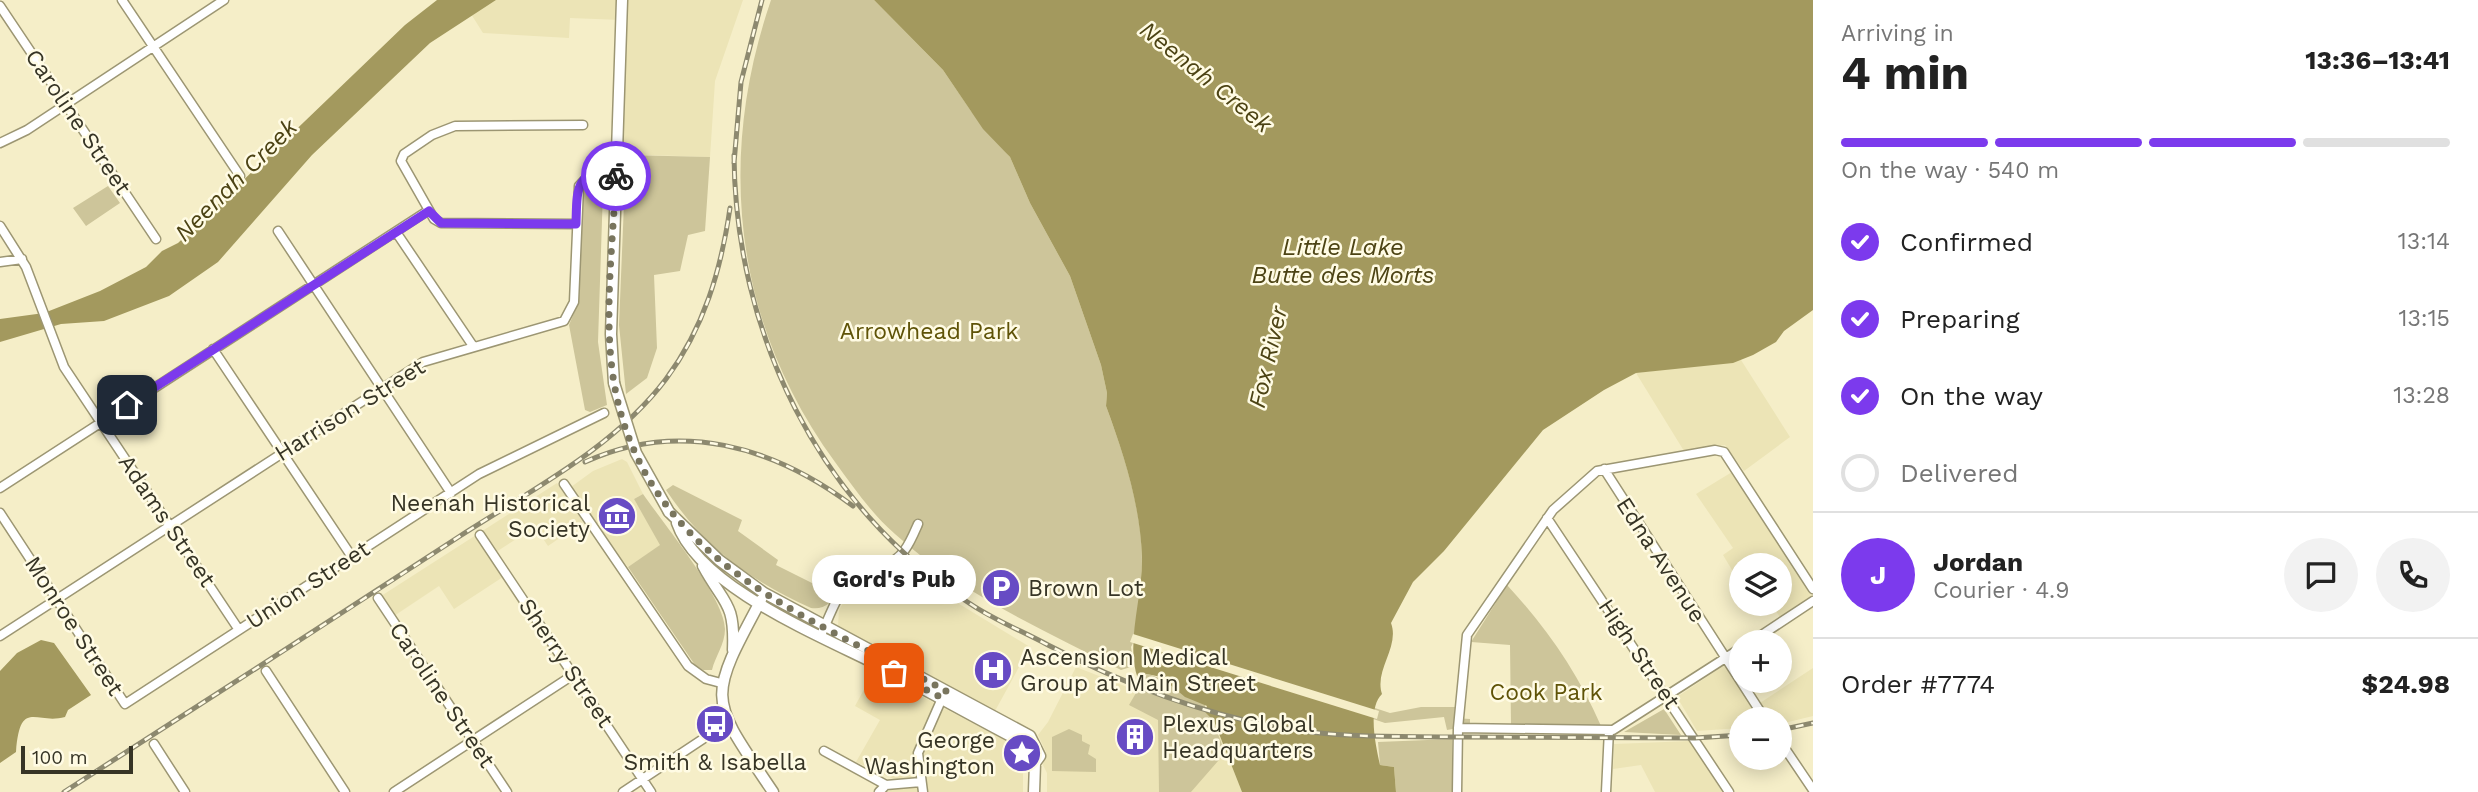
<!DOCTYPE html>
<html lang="en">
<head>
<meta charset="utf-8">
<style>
	body { margin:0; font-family:"Work Sans",sans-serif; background:#f2f2f2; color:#222; height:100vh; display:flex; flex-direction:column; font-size:26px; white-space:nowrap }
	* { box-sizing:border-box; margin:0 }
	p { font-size:23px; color:#767676 }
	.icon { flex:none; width:38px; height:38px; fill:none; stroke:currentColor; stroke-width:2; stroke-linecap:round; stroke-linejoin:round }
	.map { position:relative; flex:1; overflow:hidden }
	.side { display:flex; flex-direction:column; background:#fff; width:665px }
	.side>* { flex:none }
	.tools { position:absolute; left:1729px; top:553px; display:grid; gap:14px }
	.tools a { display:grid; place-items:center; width:63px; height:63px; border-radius:50%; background:#fff; box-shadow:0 4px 18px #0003; font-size:35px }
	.scale { position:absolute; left:21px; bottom:18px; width:112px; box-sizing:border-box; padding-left:7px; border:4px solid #363425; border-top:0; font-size:19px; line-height:24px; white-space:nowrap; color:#363425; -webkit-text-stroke:5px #fffbe4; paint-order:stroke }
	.pin { position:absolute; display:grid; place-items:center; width:60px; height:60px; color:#fff; margin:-30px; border-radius:14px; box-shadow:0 4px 10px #0006 }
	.courier { position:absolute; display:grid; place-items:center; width:70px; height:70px; margin:-35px; border:5px solid #7c3aed; border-radius:50%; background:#fff; color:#222; box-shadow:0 2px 9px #0007 }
	.bubble { position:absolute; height:49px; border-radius:24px; background:#fff; box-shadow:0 4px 18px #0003; font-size:23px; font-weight:700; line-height:49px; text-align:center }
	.overview em { font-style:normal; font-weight:700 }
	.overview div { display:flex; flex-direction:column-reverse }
	.overview { display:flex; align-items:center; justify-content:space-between; height:119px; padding:0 28px }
	h1 { font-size:46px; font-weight:700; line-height:52px }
	.bar { display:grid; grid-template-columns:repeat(4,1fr); gap:10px 7px; align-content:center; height:84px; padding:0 28px }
	.bar i { height:9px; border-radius:5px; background:#e0e0e0 }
	.bar .current { background:#7c3aed }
	.bar p { grid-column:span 4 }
	.line { display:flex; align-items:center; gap:18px; padding:0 28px; border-top:2px solid #e0e0e0 }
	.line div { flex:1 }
	.round { display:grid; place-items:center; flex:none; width:74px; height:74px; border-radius:37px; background:#f2f2f2 }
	ol { padding:0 28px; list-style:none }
	li { display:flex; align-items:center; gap:21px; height:77px }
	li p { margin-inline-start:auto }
	li .icon { padding:7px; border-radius:50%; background:#7c3aed; color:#fff; stroke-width:4 }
	li:last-child { color:#767676 }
	li i { width:38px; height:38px; border:4px solid #e0e0e0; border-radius:50% }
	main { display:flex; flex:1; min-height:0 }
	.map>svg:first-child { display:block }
	.built { fill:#ece4b6 }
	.green { fill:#cdc59a }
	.water { fill:#a3995e }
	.pier { fill:#f5eec8 }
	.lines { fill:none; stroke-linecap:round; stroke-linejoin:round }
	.minor-casing { stroke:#9c9673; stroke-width:11 }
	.major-casing { stroke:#9c9673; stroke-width:13 }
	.minor { stroke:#fff; stroke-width:8 }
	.major { stroke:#fff; stroke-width:10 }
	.rail-casing { stroke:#8d896f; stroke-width:5 }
	.rail { stroke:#fffbe4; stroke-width:2.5; stroke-dasharray:8; stroke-linecap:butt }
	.major-bridge-casing { stroke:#9c9673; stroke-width:13; stroke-linecap:butt }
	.major-bridge { stroke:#fff; stroke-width:10 }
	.done { stroke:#79755e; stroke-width:7; stroke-dasharray:0 12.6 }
	.route { stroke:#7c3aed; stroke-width:9 }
	.labels { text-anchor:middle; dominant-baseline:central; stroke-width:5; stroke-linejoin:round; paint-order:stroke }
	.street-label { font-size:23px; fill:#363425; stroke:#fffbe4 }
	.park-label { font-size:23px; fill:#5f5307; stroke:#fffbe4 }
	.poi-label { font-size:23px; fill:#363425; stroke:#fffbe4; text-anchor:start }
	.water-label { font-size:24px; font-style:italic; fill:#4c4314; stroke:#fffbe4 }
</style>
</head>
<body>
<main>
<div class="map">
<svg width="1813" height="792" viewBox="0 0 1813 792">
	<rect width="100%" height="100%" fill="#f5eec8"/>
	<path class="built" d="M496,0H743L715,81L710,157L617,154L621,20L570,18L569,38L483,33L471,14Z
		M1741,360L1790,437L1744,471L1725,445L1684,451L1636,373Z
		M622,459L627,462L643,494L634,499L661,545L628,567L601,534L571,487L593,471Z
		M1732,472L1812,596L1780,617L1771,604H1780V565H1741V585L1723,555L1733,548L1696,494Z
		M557,483L583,522L548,546L535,527L493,554L506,575L454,609L439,586L391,618L378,598Z
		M907,559L951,599L1030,647L995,711L838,626L839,610L857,579L875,569L900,568Z
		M1723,666L1728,668L1762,719H1741V728L1697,731L1677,697Z
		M1076,667L1214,721L1242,792H1047V773L1043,765L1046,752L1038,735L1048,722Z
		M1813,668V716L1780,724V719H1771L1760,703Z
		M874,671L1023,750L1028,757L1027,769L1023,773V792H886L896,788V780L856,762L880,720L855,706Z
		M1691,741L1722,792H1655L1641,765L1613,769L1614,744Z"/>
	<path class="green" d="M771,0H874L943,70L971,111L1010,157L1030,203L1070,276L1101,365L1107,393L1106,406C1124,455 1141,505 1142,559C1142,582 1139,606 1137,629L1390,713L1421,707H1455L1454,718L1470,719V726L1447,730L1444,717L1385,723L1135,639L1131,647L1134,666L1121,670C1044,630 961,594 895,534C871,513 854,488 835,462C734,324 716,160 771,0Z
		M626,155L710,157L705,231L688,235L680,271L654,275L657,348L647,378L626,394L619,325Z
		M599,179L603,190L598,342L607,405L590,412L585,410L569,325L579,301L583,192L591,182Z
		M108,186L120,203L86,226L73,208Z
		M673,485L742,520L738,531L778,560L776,565L824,589L827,585L837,590C834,602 824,610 811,608C749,580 704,547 666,490Z
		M643,494C663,523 725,598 725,629C725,644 715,657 712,670H703L695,665L628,567L660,545L634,499Z
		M1507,585C1546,627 1578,673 1601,726L1511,725L1510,645L1471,642Z
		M1147,674C1169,679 1183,696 1205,703V712L1211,715L1225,753L1191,792H1159L1158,720L1129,705Z
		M1664,709L1681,735L1624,732Z
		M1069,729L1082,735V741L1090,745L1088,754L1096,759V772L1052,771V737Z
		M1452,739V792H1396L1394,767L1380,765L1378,742Z"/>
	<path class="water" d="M437,0H496L430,43L312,155L218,262L169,296L104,321L61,324L0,342V319L44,313L100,291L146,267L162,251L178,243L405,25Z
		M874,0H1813V310L1784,331L1776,342L1753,355L1733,363L1636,373L1604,390L1543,430L1444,551L1413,582L1391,623C1400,647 1374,670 1382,694C1367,708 1376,747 1380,765L1394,767L1396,792H1242L1214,721L1205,712L1207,706L1185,697L1161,677L1147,674L1138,679C1125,644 1143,597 1142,557C1140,504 1124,455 1106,406L1107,393L1101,365L1070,276L1030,203L1010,157L983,129L943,70Z
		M41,640L54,643L91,695L68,710L65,717C36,725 20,698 16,752L0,763V671L17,653Z"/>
	<path class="pier" d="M1133,634L1379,711L1377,719L1130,642Z"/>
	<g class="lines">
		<g class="minor-casing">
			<path id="minor" d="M122,0L240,176
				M0,6L156,239
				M0,143L27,130L224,0
				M576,224L441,223L434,219L401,161L404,154L432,135L455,126L583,125
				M0,226L26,267L64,367L239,630
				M278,231L451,493
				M396,232L473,346
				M0,262L22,259
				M213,349L352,557
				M1604,469L1765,719
				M564,484L688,666L706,679L721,683
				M0,488L429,210
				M0,513L125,704L479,474L604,413
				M1547,518L1729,792
				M480,535L651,792
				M378,598L507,792
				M821,635C830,615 840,586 857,573C866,566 874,566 884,564C903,561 911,540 918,524
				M0,636L423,362L564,321L574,302L579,186L592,172L616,169
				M1751,642L1813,601
				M266,671L345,792
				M1458,728L1613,730L1741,648
				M1780,741L1813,790
				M154,744L185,792
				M824,751L886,785
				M394,792L573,675
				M623,792L727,723
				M879,792L886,785L921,782
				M923,792L918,753L943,696
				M1457,792L1458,728L1467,635L1553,510L1597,471L1715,450L1724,452L1813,589
				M1606,792L1609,730"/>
		</g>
		<g class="major-casing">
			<path id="major" d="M614,383L611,334L622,0
				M669,512L719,560L764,593L1030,736L1040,756L1035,763L1034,792
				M677,523C699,588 826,638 884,668C930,692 976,718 1022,742L1035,763
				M703,566C724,605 735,601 733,650
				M761,600C706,702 709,697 773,792"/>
		</g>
		<use href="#minor" class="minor"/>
		<use href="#major" class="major"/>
		<g class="rail-casing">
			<path id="rail" d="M734,155C735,331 818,506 969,603C994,620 1022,631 1048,645C1127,686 1208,717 1296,730C1349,738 1403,736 1457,737C1536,737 1615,738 1695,738L1741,735
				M734,163L741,82L762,0
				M585,462C679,419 773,446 853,506
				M1780,730L1813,723
				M64,792C196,707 329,622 460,536C531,490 614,448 666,379C704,328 721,270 730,208"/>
		</g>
		<use href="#rail" class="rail"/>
		<g class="major-bridge-casing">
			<path id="major-bridge" d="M614,383L636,453L669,512"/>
		</g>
		<use href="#major-bridge" class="major-bridge"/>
	</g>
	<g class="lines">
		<path class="done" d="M616,176C613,243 603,317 614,383C645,561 806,615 946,691L942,698L894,673"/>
		<path class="route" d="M127,405L429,211L441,223L576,224C577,187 575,172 616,169V176"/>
	</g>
	<defs>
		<g id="museum-disc" transform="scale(2.0125)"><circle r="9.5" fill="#674bc4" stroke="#fffbe4"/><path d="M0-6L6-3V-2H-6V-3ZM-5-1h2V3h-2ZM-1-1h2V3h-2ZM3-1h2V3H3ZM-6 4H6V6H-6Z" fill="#fff"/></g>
		<g id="parking-disc" transform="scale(2.0125)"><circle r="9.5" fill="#674bc4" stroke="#fffbe4"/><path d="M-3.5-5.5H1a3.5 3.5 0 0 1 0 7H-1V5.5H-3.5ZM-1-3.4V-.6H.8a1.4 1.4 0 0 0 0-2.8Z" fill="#fff"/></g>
		<g id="hospital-disc" transform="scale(2.0125)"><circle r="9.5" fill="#674bc4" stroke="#fffbe4"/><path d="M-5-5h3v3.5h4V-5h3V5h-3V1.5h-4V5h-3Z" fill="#fff"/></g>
		<g id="bus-disc" transform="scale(2.0125)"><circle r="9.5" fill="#674bc4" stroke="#fffbe4"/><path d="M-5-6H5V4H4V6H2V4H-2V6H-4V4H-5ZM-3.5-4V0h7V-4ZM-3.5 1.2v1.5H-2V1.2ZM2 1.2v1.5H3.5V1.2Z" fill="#fff"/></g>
		<g id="building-disc" transform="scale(2.0125)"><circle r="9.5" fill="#674bc4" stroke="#fffbe4"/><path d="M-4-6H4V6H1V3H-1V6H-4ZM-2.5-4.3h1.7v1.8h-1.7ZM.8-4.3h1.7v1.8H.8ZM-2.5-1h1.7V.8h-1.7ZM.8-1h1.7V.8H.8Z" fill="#fff"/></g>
		<g id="sight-disc" transform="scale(2.0125)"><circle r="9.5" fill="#674bc4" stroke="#fffbe4"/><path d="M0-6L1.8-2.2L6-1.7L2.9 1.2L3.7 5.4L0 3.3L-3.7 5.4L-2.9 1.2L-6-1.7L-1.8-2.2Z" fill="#fff"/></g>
	</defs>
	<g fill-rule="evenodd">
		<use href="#museum-disc" x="617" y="516"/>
		<use href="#parking-disc" x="1001" y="588"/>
		<use href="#hospital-disc" x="993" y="670"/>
		<use href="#bus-disc" x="715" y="724"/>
		<use href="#building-disc" x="1135" y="737"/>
		<use href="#sight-disc" x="1022" y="753"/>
	</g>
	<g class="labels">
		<g class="street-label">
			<text transform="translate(78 122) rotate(56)">Caroline Street</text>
			<text transform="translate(350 410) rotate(-32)">Harrison Street</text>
			<text transform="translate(167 521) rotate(56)">Adams Street</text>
			<text transform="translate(1661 560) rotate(57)">Edna Avenue</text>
			<text transform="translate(308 585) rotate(-33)">Union Street</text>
			<text transform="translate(74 626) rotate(57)">Monroe Street</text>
			<text transform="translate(1639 654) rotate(56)">High Street</text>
			<text transform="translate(566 663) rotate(56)">Sherry Street</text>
			<text transform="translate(442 695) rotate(56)">Caroline Street</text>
		</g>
		<g class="park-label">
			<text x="929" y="331">Arrowhead Park</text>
			<text x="1546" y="692">Cook Park</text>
		</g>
		<g class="poi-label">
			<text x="590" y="503" text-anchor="end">Neenah Historical<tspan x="590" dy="26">Society</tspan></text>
			<text x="1028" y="588">Brown Lot</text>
			<text x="1020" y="657">Ascension Medical<tspan x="1020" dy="26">Group at Main Street</tspan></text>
			<text x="1162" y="724">Plexus Global<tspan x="1162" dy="26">Headquarters</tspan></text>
			<text x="995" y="740" text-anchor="end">George<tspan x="995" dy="26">Washington</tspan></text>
			<text x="715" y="762" text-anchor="middle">Smith &amp; Isabella</text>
		</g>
		<g class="water-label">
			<text transform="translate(1206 77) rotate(39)">Neenah Creek</text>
			<text transform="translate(236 180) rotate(-45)">Neenah Creek</text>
			<text x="1343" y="247">Little Lake<tspan x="1343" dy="28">Butte des Morts</tspan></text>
			<text transform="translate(1268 357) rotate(-77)">Fox River</text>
		</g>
	</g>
</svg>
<div class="tools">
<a><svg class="icon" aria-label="layers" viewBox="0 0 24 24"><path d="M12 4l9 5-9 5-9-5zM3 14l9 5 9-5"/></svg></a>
<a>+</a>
<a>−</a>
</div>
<div class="scale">100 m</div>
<div class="pin" style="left:894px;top:673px;background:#ea580c"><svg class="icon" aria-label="bag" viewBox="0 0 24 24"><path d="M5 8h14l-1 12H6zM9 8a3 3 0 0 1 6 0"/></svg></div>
<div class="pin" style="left:127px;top:405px;background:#1f2937"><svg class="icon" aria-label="home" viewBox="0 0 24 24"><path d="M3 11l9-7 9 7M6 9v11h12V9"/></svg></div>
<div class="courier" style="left:616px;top:176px"><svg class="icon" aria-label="bike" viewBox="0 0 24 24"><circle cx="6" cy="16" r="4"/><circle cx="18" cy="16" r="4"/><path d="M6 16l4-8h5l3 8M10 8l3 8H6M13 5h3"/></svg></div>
<div class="bubble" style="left:812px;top:555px;width:164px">Gord's Pub</div>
</div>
<section class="side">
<div class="overview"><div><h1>4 min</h1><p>Arriving in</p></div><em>13:36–13:41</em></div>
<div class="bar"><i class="current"></i><i class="current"></i><i class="current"></i><i></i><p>On the way · 540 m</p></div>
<ol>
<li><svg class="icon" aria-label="check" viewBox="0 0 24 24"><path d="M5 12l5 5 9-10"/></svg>Confirmed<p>13:14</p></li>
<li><svg class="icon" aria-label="check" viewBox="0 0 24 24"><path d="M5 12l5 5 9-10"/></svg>Preparing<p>13:15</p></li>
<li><svg class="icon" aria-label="check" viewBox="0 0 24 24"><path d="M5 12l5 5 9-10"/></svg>On the way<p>13:28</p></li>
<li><i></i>Delivered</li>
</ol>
<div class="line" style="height:126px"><b class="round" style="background:#7c3aed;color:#fff">J</b><div><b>Jordan</b><p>Courier · 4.9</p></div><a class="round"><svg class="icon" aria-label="chat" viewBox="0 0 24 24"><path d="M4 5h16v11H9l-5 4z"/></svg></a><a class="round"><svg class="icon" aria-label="phone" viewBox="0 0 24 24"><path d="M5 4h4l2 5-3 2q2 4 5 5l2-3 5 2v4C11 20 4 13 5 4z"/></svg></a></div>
<div class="line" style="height:91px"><div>Order #7774</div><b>$24.98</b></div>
</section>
</main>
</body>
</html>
